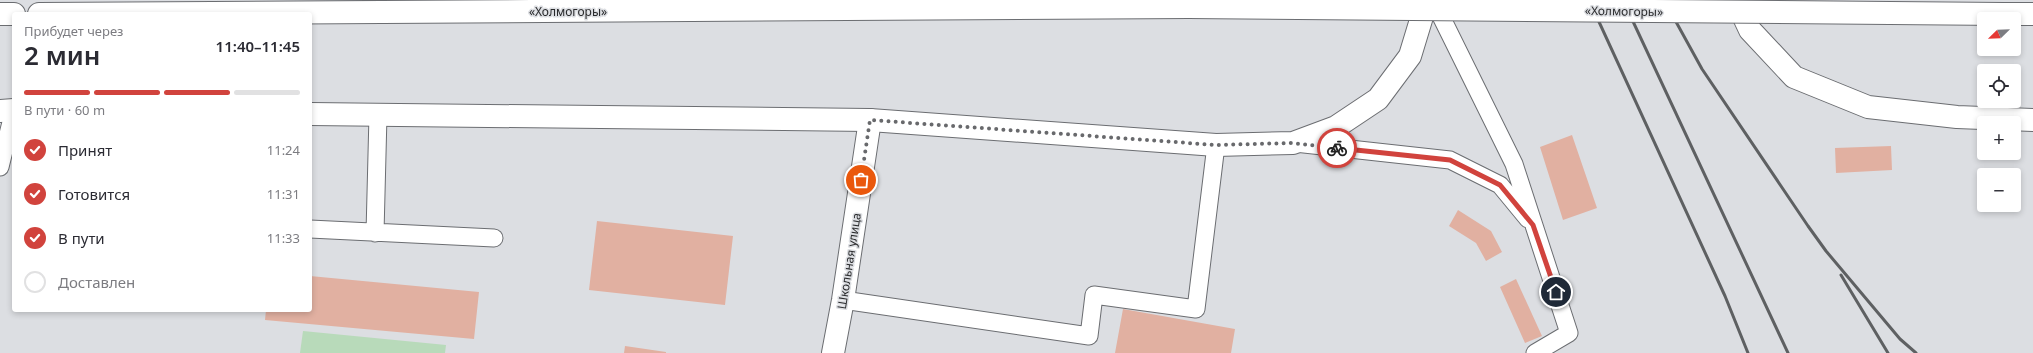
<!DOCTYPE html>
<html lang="ru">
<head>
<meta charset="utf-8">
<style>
	body { margin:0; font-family:"Noto Sans",sans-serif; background:#f7f7f7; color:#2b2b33; height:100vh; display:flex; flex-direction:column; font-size:15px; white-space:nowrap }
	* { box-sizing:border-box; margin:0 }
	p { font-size:13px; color:#7c7c81 }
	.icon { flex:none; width:22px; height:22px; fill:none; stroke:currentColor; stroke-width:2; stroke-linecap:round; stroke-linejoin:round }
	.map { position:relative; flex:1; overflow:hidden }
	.drawer { position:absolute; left:12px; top:12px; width:300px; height:300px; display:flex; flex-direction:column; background:#fff; border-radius:4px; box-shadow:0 2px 6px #0003 }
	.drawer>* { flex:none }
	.needle { width:26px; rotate:247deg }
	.controls { position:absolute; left:1977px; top:12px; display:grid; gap:8px }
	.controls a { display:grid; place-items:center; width:44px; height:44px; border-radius:4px; background:#fff; box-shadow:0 2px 6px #0003; font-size:20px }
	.pin { position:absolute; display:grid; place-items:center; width:34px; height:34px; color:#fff; margin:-17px; border:2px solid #fff; border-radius:50%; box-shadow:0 1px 4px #0007 }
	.courier { position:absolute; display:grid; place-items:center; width:40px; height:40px; margin:-20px; border:3px solid #d1433d; border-radius:50%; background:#fff; color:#222; box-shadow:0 1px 5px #0007 }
	.head em { font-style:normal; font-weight:600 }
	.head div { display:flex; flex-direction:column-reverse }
	.head { display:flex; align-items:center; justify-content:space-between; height:68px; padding:0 12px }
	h1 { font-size:26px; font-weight:600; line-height:30px }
	.bar { display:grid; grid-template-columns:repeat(4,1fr); gap:6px 4px; align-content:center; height:48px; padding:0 12px }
	.bar i { height:5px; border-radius:3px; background:#e1e1e2 }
	.bar .selected { background:#d1433d }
	.bar p { grid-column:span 4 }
	ol { padding:0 12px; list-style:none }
	li { display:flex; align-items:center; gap:12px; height:44px }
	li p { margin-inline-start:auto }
	li .icon { padding:4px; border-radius:50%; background:#d1433d; color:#fff; stroke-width:4 }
	li:last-child { color:#7c7c81 }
	li i { width:22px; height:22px; border:2px solid #e1e1e2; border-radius:50% }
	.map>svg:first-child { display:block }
	.green { fill:#b8daba }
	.building { fill:#e1b0a1 }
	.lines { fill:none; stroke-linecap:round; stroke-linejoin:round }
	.service-casing { stroke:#6b6d71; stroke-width:19 }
	.minor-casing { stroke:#6b6d71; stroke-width:24 }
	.tertiary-casing { stroke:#6b6d71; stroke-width:24 }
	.trunk-casing { stroke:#6b6d71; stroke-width:24 }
	.service { stroke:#fff; stroke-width:17 }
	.minor { stroke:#fff; stroke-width:22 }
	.tertiary { stroke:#fff; stroke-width:22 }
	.trunk { stroke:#fff; stroke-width:22 }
	.rail { stroke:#5e6062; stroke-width:3 }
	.trunk-bridge-casing { stroke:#6b6d71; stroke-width:24; stroke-linecap:butt }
	.trunk-bridge { stroke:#fff; stroke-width:22 }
	.done { stroke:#68696c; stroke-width:4; stroke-dasharray:0 7.2 }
	.route { stroke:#d1433d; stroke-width:5 }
	.labels { text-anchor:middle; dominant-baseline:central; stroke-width:3; stroke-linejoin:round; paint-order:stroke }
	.street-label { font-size:12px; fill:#292a2c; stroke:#dcdee2 }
</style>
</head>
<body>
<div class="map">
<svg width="2033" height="353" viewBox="0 0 2033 353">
	<rect width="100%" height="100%" fill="#dcdee2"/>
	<path class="green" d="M303,331L446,345L445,353H300Z"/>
	<path class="building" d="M1572,135L1597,208L1563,220L1540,147Z
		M1891,146L1892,170L1836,173L1835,148Z
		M1458,210L1491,231L1502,252L1486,261L1476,243L1449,226Z
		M597,221L733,236L725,305L589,290Z
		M310,276L479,292L474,339L265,320L266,310H310Z
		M1516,279L1542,336L1525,343L1500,287Z
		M1123,309L1235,329L1231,353H1115Z
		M625,346L666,352V353H624Z"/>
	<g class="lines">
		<g class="service-casing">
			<path id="service" d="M1433,0L1514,164L1569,333L1535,353
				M1295,143L1450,160L1500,185L1528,219
				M0,167L14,110
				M310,229L494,238
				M375,233L378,115
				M843,300L1089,336L1094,295L1196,309L1216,145"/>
		</g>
		<g class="minor-casing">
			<path id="minor" d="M833,353L843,300L870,120"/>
		</g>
		<g class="tertiary-casing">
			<path id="tertiary" d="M1736,0L1750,30L1794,77L1868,107L1957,117L2033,120
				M0,111L14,110
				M310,114L870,120L1216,145L1293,143L1336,127L1378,99L1410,56L1427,0"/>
		</g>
		<g class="trunk-casing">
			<path id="trunk" d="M0,14H14
				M39,14L1189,7
				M2003,14H2033"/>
		</g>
		<use href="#service" class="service"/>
		<use href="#minor" class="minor"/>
		<use href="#tertiary" class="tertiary"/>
		<use href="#trunk" class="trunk"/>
		<path class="rail" d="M1589,0L1725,296L1748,353
			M1623,0L1788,353
			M1664,0L1702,69L1808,226L1826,251L1900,339L1916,353
			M1841,275L1888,353"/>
		<g class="trunk-bridge-casing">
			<path id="trunk-bridge" d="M1189,7L2003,14"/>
		</g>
		<use href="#trunk-bridge" class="trunk-bridge"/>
	</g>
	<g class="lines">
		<path class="done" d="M861,180L870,120L1216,145L1292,143L1337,148"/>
		<path class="route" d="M1337,148L1450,160L1500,185L1533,225L1556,292"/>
	</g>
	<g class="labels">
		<g class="street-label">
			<text x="568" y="11">«Холмогоры»</text>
			<text transform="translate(1624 11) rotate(1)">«Холмогоры»</text>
			<text transform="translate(849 261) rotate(-81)">Школьная улица</text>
		</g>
	</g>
</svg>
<div class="controls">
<a><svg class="needle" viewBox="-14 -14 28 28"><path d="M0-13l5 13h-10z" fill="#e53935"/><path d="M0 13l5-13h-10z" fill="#7c7c81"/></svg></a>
<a><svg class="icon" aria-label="locate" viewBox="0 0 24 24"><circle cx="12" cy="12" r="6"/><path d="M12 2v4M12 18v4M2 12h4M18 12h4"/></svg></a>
<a>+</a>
<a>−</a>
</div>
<div class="pin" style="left:861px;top:180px;background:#ea580c"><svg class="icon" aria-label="bag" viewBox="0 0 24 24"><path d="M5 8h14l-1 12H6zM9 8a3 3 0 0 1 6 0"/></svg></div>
<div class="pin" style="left:1556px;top:292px;background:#1f2937"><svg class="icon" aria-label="home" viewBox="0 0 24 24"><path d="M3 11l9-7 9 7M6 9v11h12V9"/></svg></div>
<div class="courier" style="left:1337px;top:148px"><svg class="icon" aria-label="bike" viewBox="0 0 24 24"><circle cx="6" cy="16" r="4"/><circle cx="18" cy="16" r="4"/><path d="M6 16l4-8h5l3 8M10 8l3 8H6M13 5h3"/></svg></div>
<section class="drawer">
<div class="head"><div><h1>2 мин</h1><p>Прибудет через</p></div><em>11:40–11:45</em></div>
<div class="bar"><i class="selected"></i><i class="selected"></i><i class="selected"></i><i></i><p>В пути · 60 m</p></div>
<ol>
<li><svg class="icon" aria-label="check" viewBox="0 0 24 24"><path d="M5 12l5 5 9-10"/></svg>Принят<p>11:24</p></li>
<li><svg class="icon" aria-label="check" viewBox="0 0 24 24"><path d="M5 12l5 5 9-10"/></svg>Готовится<p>11:31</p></li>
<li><svg class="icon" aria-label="check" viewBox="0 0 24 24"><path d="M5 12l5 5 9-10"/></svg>В пути<p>11:33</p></li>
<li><i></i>Доставлен</li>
</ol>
</section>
</div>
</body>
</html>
